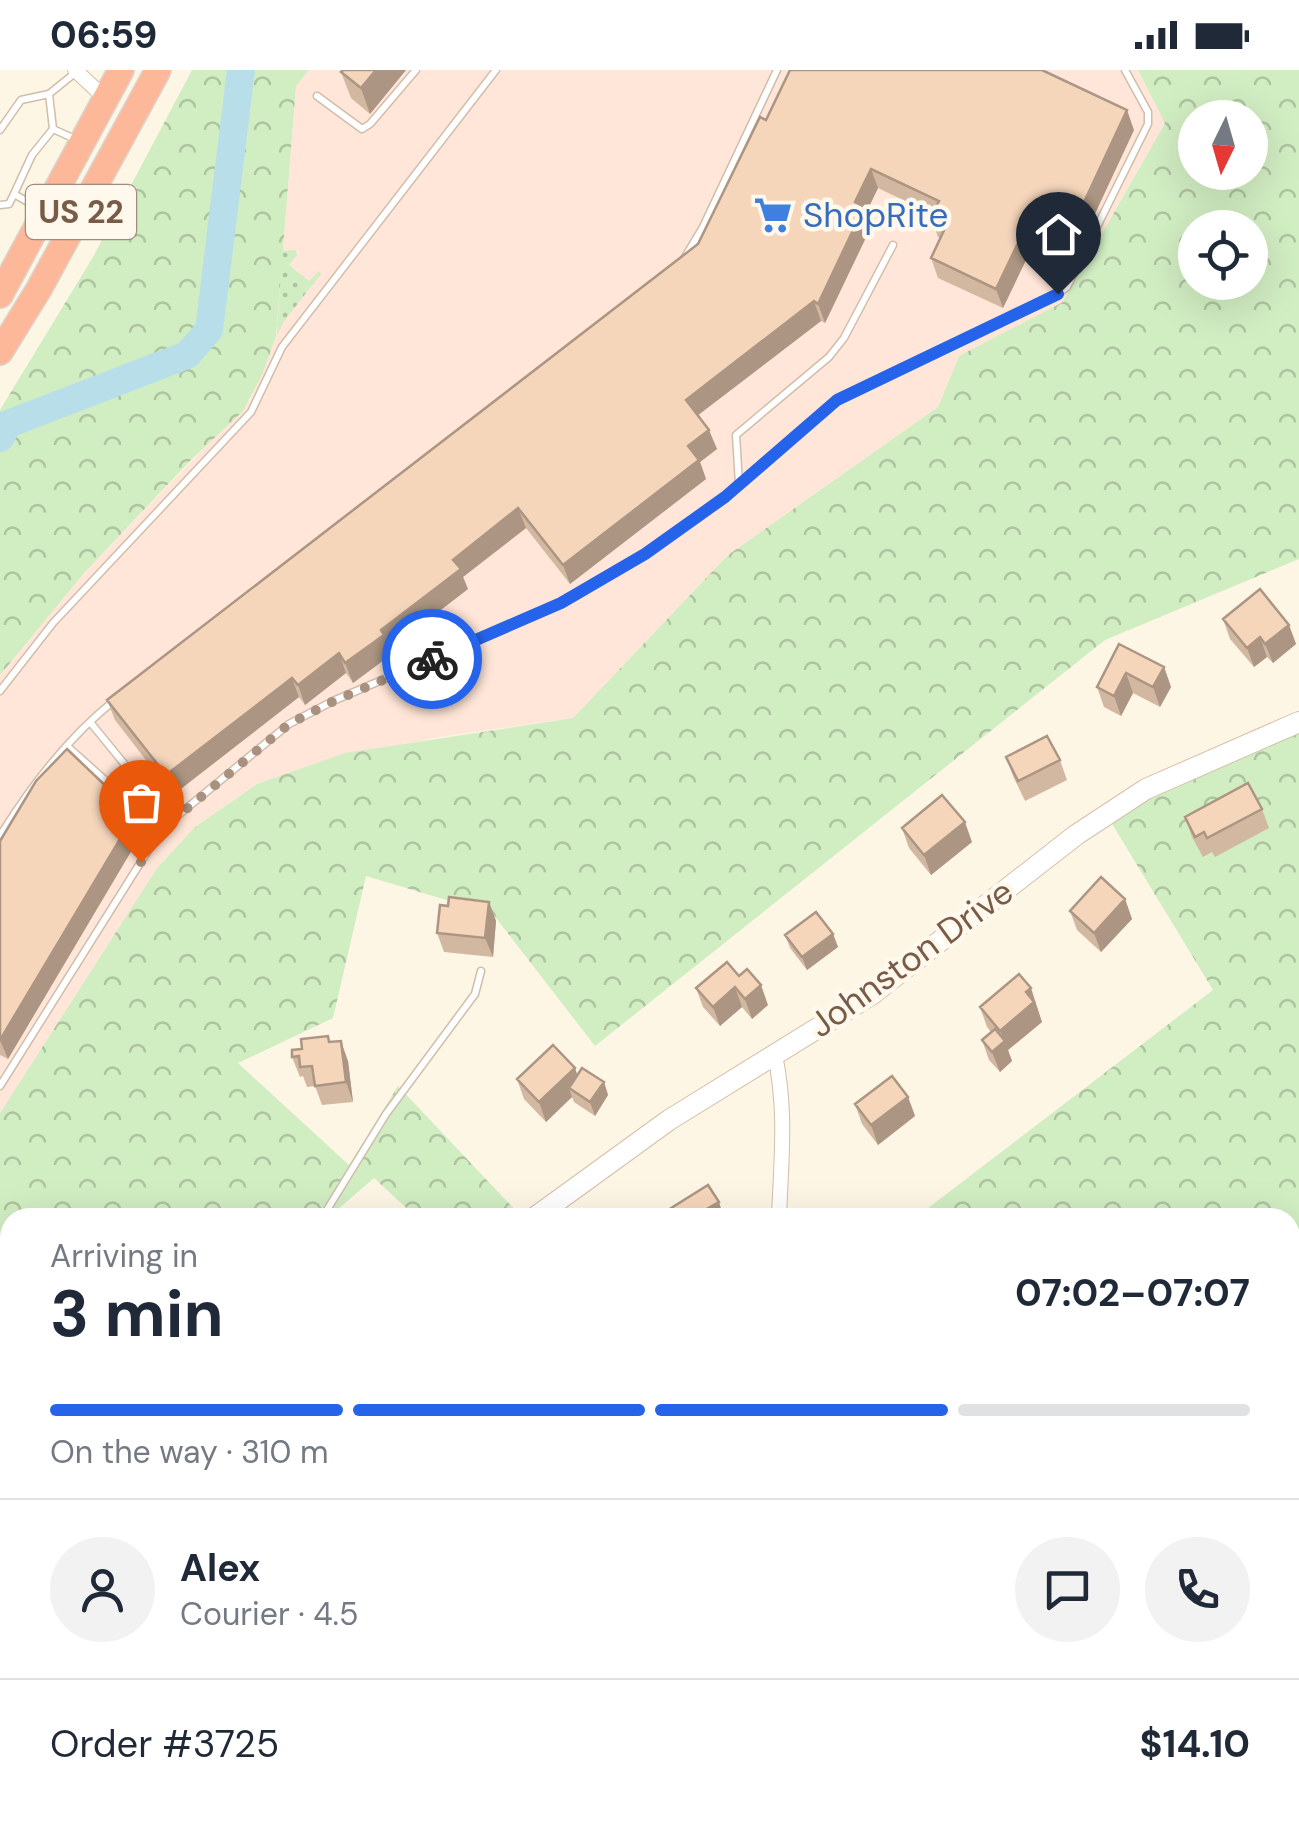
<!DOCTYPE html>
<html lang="en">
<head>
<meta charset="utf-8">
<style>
	body { margin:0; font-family:"DM Sans",sans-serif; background:#f2f2f3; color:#1f2937; height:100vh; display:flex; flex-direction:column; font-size:38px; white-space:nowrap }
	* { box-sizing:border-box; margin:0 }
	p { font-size:32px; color:#747a83 }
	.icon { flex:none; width:55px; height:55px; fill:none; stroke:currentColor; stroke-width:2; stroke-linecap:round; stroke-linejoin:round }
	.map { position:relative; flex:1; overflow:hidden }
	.side { position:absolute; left:0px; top:1138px; width:1300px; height:622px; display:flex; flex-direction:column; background:#fff; border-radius:30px 30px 0 0; box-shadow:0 10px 40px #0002 }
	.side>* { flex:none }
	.needle { width:65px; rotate:185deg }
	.tools { position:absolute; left:1178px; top:30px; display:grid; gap:20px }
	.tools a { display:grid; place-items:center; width:90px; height:90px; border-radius:50%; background:#fff; box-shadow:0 10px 40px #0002; font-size:50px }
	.pin { position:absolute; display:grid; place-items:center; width:85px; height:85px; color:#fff; margin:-102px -42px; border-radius:50% 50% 50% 0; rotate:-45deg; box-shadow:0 0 10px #0007 }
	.pin .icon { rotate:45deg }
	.courier { position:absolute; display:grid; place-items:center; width:100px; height:100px; margin:-50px; border:8px solid #2563eb; border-radius:50%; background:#fff; color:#222; box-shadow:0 2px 12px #0007 }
	.headline em { font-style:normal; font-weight:700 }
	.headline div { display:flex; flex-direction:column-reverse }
	.headline { display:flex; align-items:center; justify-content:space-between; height:170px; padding:0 50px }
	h1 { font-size:65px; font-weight:700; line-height:75px }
	.bar { display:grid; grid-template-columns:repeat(4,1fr); gap:15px 10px; align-content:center; height:120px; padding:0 50px }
	.bar i { height:12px; border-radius:8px; background:#e0e1e3 }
	.bar .active { background:#2563eb }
	.bar p { grid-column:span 4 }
	.line { display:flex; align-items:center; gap:25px; padding:0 50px; border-top:2px solid #e0e1e3 }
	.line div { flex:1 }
	.round { display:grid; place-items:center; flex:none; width:105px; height:105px; border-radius:52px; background:#f2f2f3 }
	.status { display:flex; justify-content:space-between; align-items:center; height:70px; padding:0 50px; background:#fff; direction:ltr }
	.status svg { height:28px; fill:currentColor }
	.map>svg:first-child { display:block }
	.commercial { fill:#ffe6d8 }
	.grass { fill:url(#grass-dots) }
	.forest { fill:url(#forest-crowns); fill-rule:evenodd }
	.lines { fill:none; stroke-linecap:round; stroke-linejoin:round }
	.river { stroke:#b8dfe9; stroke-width:28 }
	.lane-casing { stroke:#d0beaa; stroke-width:9 }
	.street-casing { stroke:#d0beaa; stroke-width:16 }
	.secondary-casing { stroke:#d6c0aa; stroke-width:22 }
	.highway-casing { stroke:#dcd5cf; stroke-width:28 }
	.lane { stroke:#fff; stroke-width:6 }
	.street { stroke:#fff; stroke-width:14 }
	.secondary { stroke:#fff; stroke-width:20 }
	.highway { stroke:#fcb898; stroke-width:25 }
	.wall { fill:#d3b8a1 }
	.shaded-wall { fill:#ac9683 }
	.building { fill:#f5d6bb; stroke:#ac9683; stroke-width:2.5 }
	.done { stroke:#a8927f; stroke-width:10; stroke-dasharray:0 18 }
	.route { stroke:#2563eb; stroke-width:12 }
	.labels { text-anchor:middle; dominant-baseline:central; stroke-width:9; stroke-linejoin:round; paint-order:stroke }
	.shield { fill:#fff9ed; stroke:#a18b7a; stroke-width:2.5 }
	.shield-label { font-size:32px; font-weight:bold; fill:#795c48 }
	.shop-label { font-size:35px; fill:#366cbe; stroke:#fff9ed; text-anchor:start }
	.street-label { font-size:35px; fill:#795c48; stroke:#fff9ed }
</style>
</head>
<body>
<div class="status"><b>06:59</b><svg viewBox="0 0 49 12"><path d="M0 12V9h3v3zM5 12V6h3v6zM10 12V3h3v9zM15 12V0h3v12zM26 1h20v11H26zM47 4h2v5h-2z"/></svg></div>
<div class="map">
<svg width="1299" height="1758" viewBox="0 0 1299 1758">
	<defs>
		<pattern id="grass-dots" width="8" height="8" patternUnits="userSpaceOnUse" patternTransform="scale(2.5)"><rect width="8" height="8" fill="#d1edc2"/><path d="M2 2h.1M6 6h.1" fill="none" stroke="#aec3a0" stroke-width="1.8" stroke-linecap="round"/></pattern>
		<pattern id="forest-crowns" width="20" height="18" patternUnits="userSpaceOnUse" patternTransform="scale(2.5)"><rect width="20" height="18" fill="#d1edc2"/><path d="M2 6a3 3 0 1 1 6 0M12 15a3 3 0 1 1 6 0" fill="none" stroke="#aec3a0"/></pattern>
	</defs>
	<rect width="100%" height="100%" fill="#fef6e5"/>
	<path class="commercial" d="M309,0H1138L1165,52L1063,233L959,286L938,337L728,485L573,648L433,668L257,714L195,757L157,798L0,1043V605L85,502L250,330L276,266L296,16Z"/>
	<path class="grass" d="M295,180L297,185L289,195L309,211L319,201L321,204L284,251L277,266L282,181Z"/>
	<path class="forest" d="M192,0H309L296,16L276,266L262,305L243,341L191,390L85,502L0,605V340L93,187Z
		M1138,0H1299V489L1105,570L595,976L493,844L366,806L333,948L238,993L349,1095L398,1016L520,1145L416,1147L374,1108L329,1147L10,1148V1351L0,1343V1043L157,798L195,757L257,714L345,683L573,648L728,485L938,337L959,286L1063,232L1165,53ZM1195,48H1250V102H1195ZM1195,158H1250V212H1195Z
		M1299,648V1704L1290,1708V1148H915L1213,920L1103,739Z
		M10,1694V1750H125L122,1758H0V1705Z
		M653,1750H1267L1270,1758H653Z"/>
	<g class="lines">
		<path class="river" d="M0,368L8,354L187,285L209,260L241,0"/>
		<g class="lane-casing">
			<path id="lane" d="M49,24L53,59
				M317,26L362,59L370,54L416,0
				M0,60L21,30L49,24L75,3
				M0,135L9,134L14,124
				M40,139L14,124L32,85L53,59L77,70
				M685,187L703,157L777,0
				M739,414L736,365L829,287L844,268L893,175
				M0,621L53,553L251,342L282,277L496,0
				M90,652L171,751
				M68,677L161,760
				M0,766C31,716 68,667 115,630
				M0,1016L161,760L171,751L289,654L333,631L561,533L645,485L725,427L837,330L1058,224L1067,217L1148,54V42L1125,0
				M322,1148L386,1044L475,924L481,901"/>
		</g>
		<g class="street-casing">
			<path id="street" d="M75,0L106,29
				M775,985C787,1042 781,1090 779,1148"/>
		</g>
		<g class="secondary-casing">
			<path id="secondary" d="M534,1148L669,1050L871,925L1076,765L1146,719L1299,652
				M0,1688L10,1676
				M767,1750L772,1758
				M143,1758L146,1750"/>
		</g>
		<g class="highway-casing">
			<path id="highway" d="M0,225L121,0
				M0,282L39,219L158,0"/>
		</g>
		<use href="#lane" class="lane"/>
		<use href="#street" class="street"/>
		<use href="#secondary" class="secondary"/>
		<use href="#highway" class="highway"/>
	</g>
	<path class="wall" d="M406,0L370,44L351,28L341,2Z
		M766,50L1134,60L1065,208L1026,190L1003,238L938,208L931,188L941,168L938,167L931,147L932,144L878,118L866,143L871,157L825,253L821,251L698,345L717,379L700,392L706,409L570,514L526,458L463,507L468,519L390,579L392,584L353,613L346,603L305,635L299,627L173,725L115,650L107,630L698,174Z
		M1223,549L1289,555L1296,574L1273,593L1267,587L1254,597L1230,569Z
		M1119,574L1164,597L1171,617L1160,637L1133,623L1121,646L1104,637L1097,617Z
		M1006,687L1060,690L1067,710L1025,731L1013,706Z
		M1262,739L1269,758L1215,787L1212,782L1203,787L1192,767L1185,747Z
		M902,758L972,772L931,805L909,778Z
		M142,763L8,989L0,985V771Z
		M1125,829L1132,849L1101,882L1077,860L1070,841Z
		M489,832L496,851L493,887L444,882L437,863L448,836Z
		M833,864L838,877L807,900L790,878L785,865Z
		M739,906L768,935L752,949L742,937L720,956L703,937L696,918Z
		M980,937L1038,938L1037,939L1042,952L1008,980L1012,991L1000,1002L989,990L982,970L991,962L987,957Z
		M328,966L330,972L348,991L353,1032L322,1035L315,1016L307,1017L303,1006L300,1007L292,987L302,979Z
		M578,1005L604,1012L608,1025L595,1046L574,1032L572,1027L546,1052L524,1029L517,1009Z
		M908,1027L915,1046L878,1075L862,1054L855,1034Z"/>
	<path class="shaded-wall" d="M376,0H406L370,44L361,18Z
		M1127,40L1134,60L1065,208L1058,188Z
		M871,99L878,118L866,143L871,157L825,253L818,234L855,132Z
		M1019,171L1026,190L1003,238L996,219Z
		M814,231L821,251L693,349L686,330Z
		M709,360L717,379L700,392L706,409L570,514L563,495L688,376Z
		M518,438L526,458L463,507L468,519L390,579L392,584L353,613L345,593L453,490Z
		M1289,555L1296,574L1273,593L1265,574Z
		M1260,567L1267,587L1254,597L1247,578Z
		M339,583L346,603L305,635L298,615Z
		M1164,597L1171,617L1160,637L1153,617Z
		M1126,603L1133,623L1121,646L1114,626Z
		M292,608L299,627L173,725L166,705Z
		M135,744L142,763L8,989L0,970Z
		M965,752L972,772L931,805L924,785Z
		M1125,829L1132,849L1101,882L1094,863Z
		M489,832L496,851L493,887L485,868Z
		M833,864L838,877L807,900L802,887Z
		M761,915L768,935L752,949L745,929Z
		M735,917L742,937L720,956L713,937Z
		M1031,918L1042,952L1008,980L1012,991L1000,1002L992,982L1004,972L1000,961L1026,922Z
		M341,971L348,991L353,1032L346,1012Z
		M575,998L582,1018H569L572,1027L546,1052L539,1032Z
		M604,1012L608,1025L595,1046L590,1032Z
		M908,1027L915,1046L878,1075L871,1055Z
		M719,1132L724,1148H709L705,1140Z
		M0,1561L5,1576L0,1581Z"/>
	<path class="building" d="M343,0H376L361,18L341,2Z
		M790,0H1042L1127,40L1058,188L1019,171L996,219L931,188L947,154L931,147L939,131L871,99L855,132L864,137L818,234L814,231L686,330L709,360L688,376L699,390L563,495L518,438L453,490L461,499L381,560L384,565L345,593L339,583L298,615L292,608L166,705L107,630L698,174L760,47L766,50Z
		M1260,519L1289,555L1265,574L1260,567L1247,578L1223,549Z
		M1119,574L1164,597L1153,617L1126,603L1114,626L1097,617Z
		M1047,666L1060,690L1018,711L1006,687Z
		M67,679L135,744L0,970V771L36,711Z
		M1248,713L1262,739L1207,768L1204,762L1195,767L1185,747Z
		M942,725L965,752L924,785L902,758Z
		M1101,807L1125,829L1094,863L1070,841Z
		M449,827L489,832L485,868L437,863L440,835L448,836Z
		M816,842L833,864L802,887L785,865Z
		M727,892L739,906L747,899L761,915L745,929L735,917L713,937L696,918Z
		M1019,904L1031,918L1026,922L1034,932L1000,961L980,937Z
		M995,959L1005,971L992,982L982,970Z
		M328,966L329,972L341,971L346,1012L315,1016L312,996L300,997L299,986L292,987V980L302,979L301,969Z
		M553,975L575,998L539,1032L517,1009Z
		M582,998L604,1012L590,1032L569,1018Z
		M892,1006L908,1027L871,1055L855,1034Z
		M708,1115L719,1132L705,1140L709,1146L706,1148H661L660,1145Z"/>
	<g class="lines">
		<path class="done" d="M141,792L161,760L289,654L334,631L432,589"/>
		<path class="route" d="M432,589L561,533L645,484L725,427L837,330L1058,224"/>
	</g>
	<defs>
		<g id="supermarket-bare" transform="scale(3)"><path d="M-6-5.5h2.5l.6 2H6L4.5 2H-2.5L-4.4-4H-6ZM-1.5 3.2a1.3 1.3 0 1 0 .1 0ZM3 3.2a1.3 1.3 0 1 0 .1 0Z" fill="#3f7fe0" stroke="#fff9ed" stroke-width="2.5" paint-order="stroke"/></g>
	</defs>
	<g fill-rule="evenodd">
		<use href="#supermarket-bare" x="773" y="145"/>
	</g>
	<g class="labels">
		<rect class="shield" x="26" y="115" width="110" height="54" rx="8"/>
		<g class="shield-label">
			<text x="81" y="142">US 22</text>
		</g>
		<g class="shop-label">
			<text x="803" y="145">ShopRite</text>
		</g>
		<g class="street-label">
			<text transform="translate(911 888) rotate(-36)">Johnston Drive</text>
		</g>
	</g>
</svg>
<div class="tools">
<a><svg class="needle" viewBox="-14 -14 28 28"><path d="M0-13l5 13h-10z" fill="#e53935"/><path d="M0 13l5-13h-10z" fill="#747a83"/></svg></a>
<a><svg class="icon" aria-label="locate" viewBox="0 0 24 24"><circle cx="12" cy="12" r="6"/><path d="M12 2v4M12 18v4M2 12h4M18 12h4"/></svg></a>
</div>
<div class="pin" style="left:141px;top:792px;background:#ea580c"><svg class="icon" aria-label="bag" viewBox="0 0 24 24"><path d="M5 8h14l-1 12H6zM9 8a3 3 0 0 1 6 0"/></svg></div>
<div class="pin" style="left:1058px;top:224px;background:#1f2937"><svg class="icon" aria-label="home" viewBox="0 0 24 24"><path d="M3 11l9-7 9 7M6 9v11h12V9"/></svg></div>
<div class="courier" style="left:432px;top:589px"><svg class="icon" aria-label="bike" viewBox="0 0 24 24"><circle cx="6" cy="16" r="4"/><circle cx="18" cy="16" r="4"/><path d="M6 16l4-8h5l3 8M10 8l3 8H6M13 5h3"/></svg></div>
<section class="side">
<div class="headline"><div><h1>3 min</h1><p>Arriving in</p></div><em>07:02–07:07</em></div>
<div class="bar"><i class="active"></i><i class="active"></i><i class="active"></i><i></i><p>On the way · 310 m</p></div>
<div class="line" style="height:180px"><a class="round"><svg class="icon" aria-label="person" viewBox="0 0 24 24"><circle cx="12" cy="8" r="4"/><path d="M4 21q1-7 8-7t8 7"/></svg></a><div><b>Alex</b><p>Courier · 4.5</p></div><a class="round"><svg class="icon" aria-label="chat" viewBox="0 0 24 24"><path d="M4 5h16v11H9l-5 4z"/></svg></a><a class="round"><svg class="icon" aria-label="phone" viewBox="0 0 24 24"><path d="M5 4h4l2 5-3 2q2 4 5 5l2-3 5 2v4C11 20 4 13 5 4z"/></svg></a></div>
<div class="line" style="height:130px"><div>Order #3725</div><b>$14.10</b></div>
</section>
</div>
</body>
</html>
